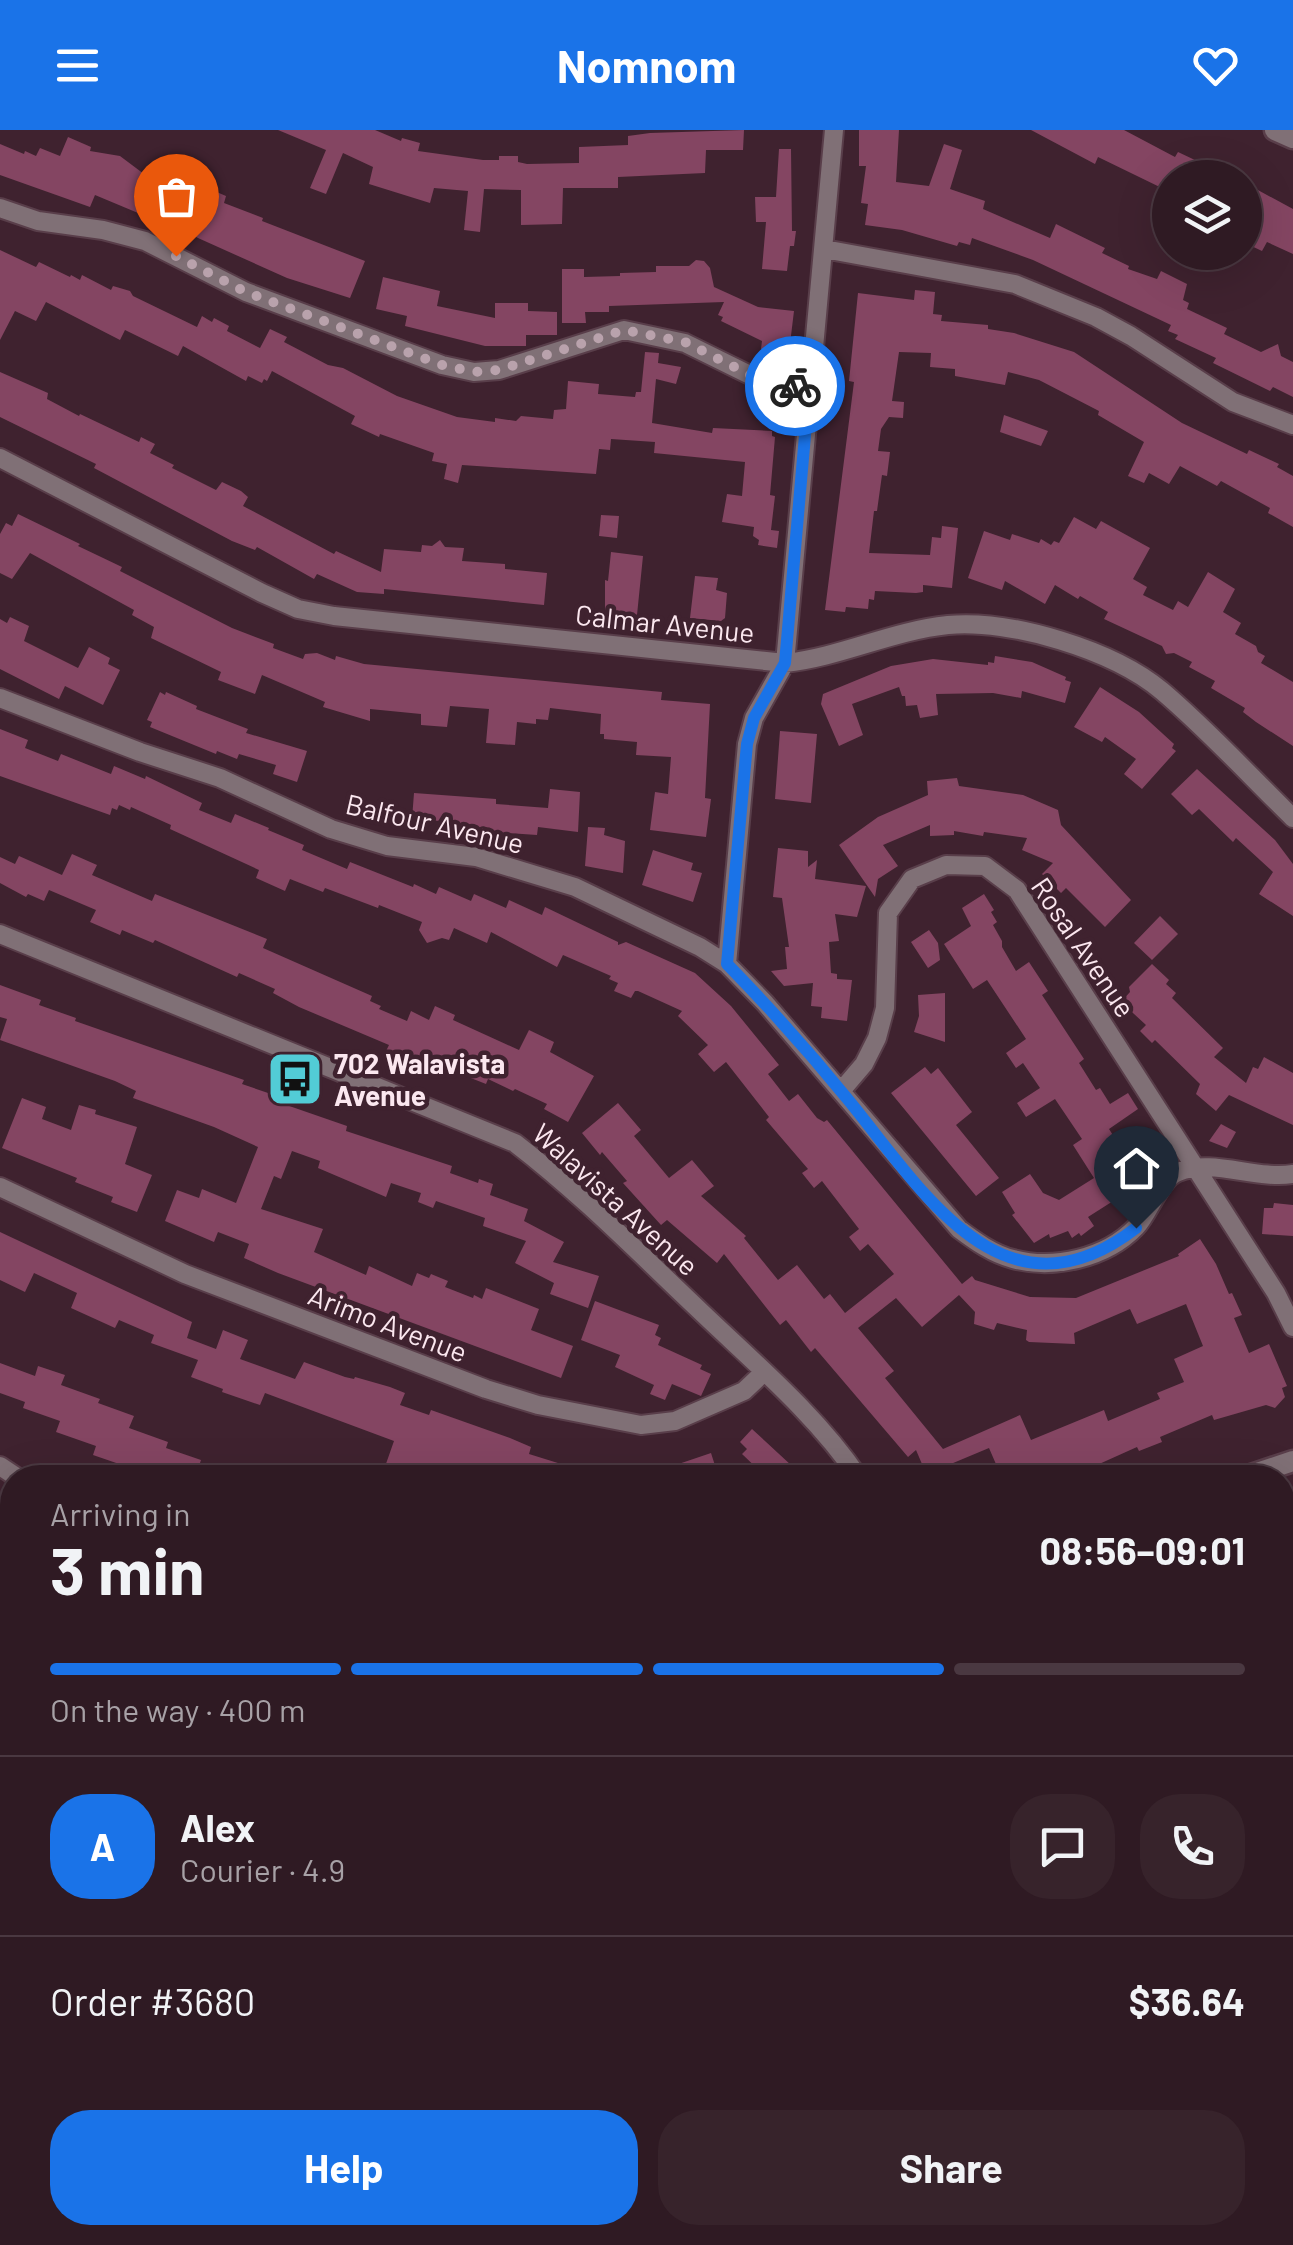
<!DOCTYPE html>
<html lang="en">
<head>
<meta charset="utf-8">
<style>
	body { margin:0; font-family:Barlow,sans-serif; background:#37232b; color:#f1f3f6; height:100vh; display:flex; flex-direction:column; font-size:38px; white-space:nowrap }
	* { box-sizing:border-box; margin:0 }
	p { font-size:32px; color:#a7a1a6 }
	.icon { flex:none; width:55px; height:55px; fill:none; stroke:currentColor; stroke-width:2; stroke-linecap:round; stroke-linejoin:round }
	.map { position:relative; flex:1; overflow:hidden }
	.drawer { position:absolute; left:0px; top:1335px; width:1295px; height:780px; display:flex; flex-direction:column; background:#2f1a23; border-radius:40px 40px 0 0; box-shadow:0 10px 40px #0002,0 0 0 2px #4a3841 }
	.drawer>* { flex:none }
	.controls { position:absolute; left:1152px; top:30px; display:grid; gap:20px }
	.controls a { display:grid; place-items:center; width:110px; height:110px; border-radius:50%; background:#2f1a23; box-shadow:0 10px 40px #0002,0 0 0 2px #4a3841; font-size:50px }
	.pin { position:absolute; display:grid; place-items:center; width:85px; height:85px; color:#fff; margin:-102px -42px; border-radius:50% 50% 50% 0; rotate:-45deg; box-shadow:0 0 10px #0007 }
	.pin .icon { rotate:45deg }
	.courier { position:absolute; display:grid; place-items:center; width:100px; height:100px; margin:-50px; border:8px solid #1a73e8; border-radius:50%; background:#fff; color:#222; box-shadow:0 2px 12px #0007 }
	.head em { font-style:normal; font-weight:700 }
	.head div { display:flex; flex-direction:column-reverse }
	.head { display:flex; align-items:center; justify-content:space-between; height:170px; padding:0 50px }
	h1 { font-size:65px; font-weight:700; line-height:75px }
	.bar { display:grid; grid-template-columns:repeat(4,1fr); gap:15px 10px; align-content:center; height:120px; padding:0 50px }
	.bar i { height:12px; border-radius:8px; background:#4a3841 }
	.bar .current { background:#1a73e8 }
	.bar p { grid-column:span 4 }
	.line { display:flex; align-items:center; gap:25px; padding:0 50px; border-top:2px solid #4a3841 }
	.line div { flex:1 }
	.round { display:grid; place-items:center; flex:none; width:105px; height:105px; border-radius:40px; background:#37232b }
	.button { display:flex; gap:20px; margin-top:auto; padding:20px 50px }
	.button a { flex:1; height:115px; border-radius:40px; background:#1a73e8; color:#fff; font-size:40px; font-weight:700; line-height:115px; text-align:center }
	.button a+a { background:#37232b; color:#f1f3f6 }
	header { display:flex; justify-content:space-between; align-items:center; height:130px; padding:0 50px; background:#1a73e8; color:#fff; font-size:45px; font-weight:700 }
	.map>svg:first-child { display:block }
	.building { fill:#844562; fill-rule:evenodd }
	.lines { fill:none; stroke-linecap:round; stroke-linejoin:round }
	.minor-casing { stroke:#593e4a; stroke-width:22 }
	.tertiary-casing { stroke:#593e4a; stroke-width:25 }
	.minor { stroke:#807076; stroke-width:18 }
	.tertiary { stroke:#807076; stroke-width:20 }
	.done { stroke:#b9a2ac; stroke-width:10; stroke-dasharray:0 18 }
	.route { stroke:#1a73e8; stroke-width:12 }
	.labels { text-anchor:middle; dominant-baseline:central; stroke-width:9; stroke-linejoin:round; paint-order:stroke }
	.street-label { font-size:28px; fill:#fbe7ef; stroke:#3f222f }
	.poi-label { font-size:28px; font-weight:bold; fill:#fbe7ef; stroke:#3f222f; text-anchor:start }
</style>
</head>
<body>
<header><svg class="icon" aria-label="menu" viewBox="0 0 24 24"><path d="M4 6h16M4 12h16M4 18h16"/></svg>Nomnom<svg class="icon" aria-label="heart" viewBox="0 0 24 24"><path d="M12 20l-8-8c-3-5 5-10 8-4 3-6 11-1 8 4z"/></svg></header>
<div class="map">
<svg width="1293" height="2115" viewBox="0 0 1293 2115">
	<rect width="100%" height="100%" fill="#3f222f"/>
	<path class="building" d="M278,0H375L401,11L402,8L420,13L418,21L483,30H499V26H518V32L527,34L579,33V17L628,15V6L650,3L744,0L743,20H706L705,43L618,47V58H563L562,94L521,95V60L484,59L480,102L464,100L468,61L434,58L430,73L369,54L373,37L343,23L326,64L310,58L326,20Z
		M859,0H899L896,52L929,56L944,14L962,20L950,59L985,71L983,79L1050,108L1056,94L1105,118L1102,123L1129,136L1128,139L1157,149L1161,141L1187,154L1183,170L1189,173L1187,179L1227,198L1224,204L1261,222L1278,214L1281,226L1293,232V267L1273,257L1270,261L1213,233L1216,228L1175,209L1178,205L1168,201L1171,195L1033,130L972,108L970,115L959,112L957,116L902,100L865,95L868,74L861,73L866,36H859Z
		M1031,0H1124L1175,27L1178,22L1233,48H1170V62L1098,27L1095,34Z
		M68,7L91,17L90,21L120,26L144,44L146,40L195,60L198,54L226,66L224,73L263,88L262,91L365,131L350,168L287,148L198,108L186,101L192,81L164,70L156,89L150,88L95,65L90,77L0,45V14L24,24L25,21L36,26L40,18L60,26Z
		M779,19H791L792,101H796L794,116H790L787,141L762,139L766,92H756L755,67H776Z
		M1245,53L1293,79V124L1267,112L1262,121L1245,113Z
		M0,120L36,137L39,132L70,147L71,145L80,150L82,145L111,160L113,156L130,161L133,166L197,197L202,186L212,192L214,188L229,196L227,201L260,218L270,199L287,207L284,212L328,235L343,238L397,266L457,287L495,292V288L516,291L521,286L553,289L554,280L566,279L568,251L599,254L598,264L635,267L636,262H641L645,222L659,223L658,233L681,237L676,254L656,249L652,293L712,303L713,298L772,301V306L775,307L770,365L775,366L771,400L779,401L777,418L758,415L759,410L753,406L754,397L722,392L727,364L742,366L745,332L654,323L655,312L611,309L610,320L599,319L596,344L462,335L458,353L444,349L447,334L432,331L434,323L380,304L379,307L351,294L355,286L272,241L267,251L264,249L262,253L248,246L246,251L183,216L178,226L125,200L120,210L46,172L36,191L15,181L0,210Z
		M696,130L704,131L710,138L714,157L758,177L794,181L789,222L761,219L762,211L721,191L723,187L718,185L724,172L609,176V182H585L586,193H562V139H584V147L620,146V143L656,142V136H689Z
		M383,147L440,161L437,176L495,188V173H528V181L557,182V205H526V216H485L405,196L407,186L376,179Z
		M915,160L935,162L933,184L942,185L941,191L988,195V199L1014,203L1074,222L1182,293L1247,324L1249,320L1279,334L1277,337L1293,346V397L1268,383L1270,378L1221,351L1217,356L1180,336L1169,354L1149,343L1144,353L1128,346L1144,312L1098,285L1099,281L1039,250L1008,242L1005,255L955,246V239L930,237L931,223L899,222L892,271L904,272L903,288L889,287L881,299L878,321L890,322L887,346L882,345L877,381H874L869,423L930,425L932,407L941,408L942,396L958,398L952,458L923,455V462L916,463L875,461L874,470L869,469L868,479L846,477L845,482L825,480L854,252L849,251L858,163L914,170Z
		M0,242L48,263L47,269L79,286L80,284L139,312L141,307L155,314L150,323L174,335L172,338L216,360L222,352L241,361L248,367L243,376L334,424L336,421L381,442L384,419L421,422L422,415L432,416L440,410L445,417L464,418L462,431L505,434V439L547,443L544,475L384,459V464L357,462L317,444L314,449L257,417L255,420L232,411L94,338L96,334L0,287Z
		M1004,285L1048,301L1041,316L1000,302Z
		M18,384L80,414L78,416L122,437L120,441L232,498L274,514L273,518L303,529L305,524L317,523L335,530L336,526L364,534L662,562L661,570L710,574L705,668L711,669L706,707L650,700L655,662L668,664L671,627L636,625L637,612L604,609V604H600L601,584L550,578L548,590L536,589V594L517,592L515,615L486,613L489,579L450,576L447,597L421,595V584L370,579V591L323,577L325,572L262,545L255,564L218,550L221,542L151,508L154,497L132,485L134,480L30,423L12,449L0,443V404L6,393L12,396Z
		M601,385L619,386L617,408L599,406Z
		M1074,387L1096,399L1101,391L1150,418L1133,449L1147,457L1143,465L1173,480L1178,471L1188,477L1208,442L1235,459L1223,482L1241,493L1235,504L1256,516L1258,522L1265,526L1261,533L1293,552V616L1256,592L1243,582L1245,578L1211,558L1215,551L1189,537L1192,532L1174,523L1166,524L1162,516L1104,489L1108,482L1080,466L1078,469L1055,455L1045,474L1005,451L1002,460L968,448L984,401L1010,410L1012,404L1039,413L1041,409L1051,415L1054,411L1059,413Z
		M611,422L643,426L637,485L605,482V450L608,451Z
		M695,446L718,448L716,460L727,463L725,488L721,491L690,488Z
		M10,487L29,496L24,511L78,538L89,517L110,528L108,534L120,540L103,575L65,556L59,569L0,539V489L7,493Z
		M995,526L1032,532L1066,547L1065,550L1071,552L1065,573L1022,561L1021,568L993,563L936,564L938,585L920,588L917,575L906,576L905,566H902L899,557L852,574L863,605L839,616L821,574L823,564L891,536L933,529L988,535V532L994,533Z
		M1100,557L1139,582L1174,614L1172,618L1176,621L1142,659L1124,644L1136,629L1105,607L1102,612L1074,597Z
		M160,562L165,565L166,562L197,576L196,579L248,599L246,603L307,621L297,652L273,644L276,635L239,624L237,629L217,621L216,624L150,597L152,592L147,590Z
		M0,599L28,610L25,618L58,631L61,624L111,644L114,636L145,649L146,646L202,673L199,680L231,693L235,684L269,698L268,700L304,715L302,720L347,739L350,732L413,757L414,754L436,764L439,757L471,771L474,764L506,778L509,770L542,785L545,777L618,812V815L626,812L695,843L731,876L779,935L768,944L789,971L798,964L817,988L824,992L827,990L962,1154L972,1146L975,1150L1030,1167L1076,1168L1179,1126L1178,1124L1200,1109L1216,1134L1229,1164L1232,1163L1242,1185L1234,1188L1249,1223L1269,1214L1287,1256L1282,1258L1285,1267L1275,1278L1266,1275L1214,1290L1212,1285L1160,1307L1162,1312L1139,1321L1137,1317L1068,1348H1002L989,1318L946,1336L947,1339L942,1341L945,1348H928L916,1320L908,1327L815,1218L811,1222L786,1190L780,1195L724,1124L717,1133L667,1090L661,1095L623,1053L627,1051L602,1022L600,1025L582,1003L618,973L641,1000L634,1006L669,1048L692,1030L714,1056L701,1066L746,1106L744,1108L778,1150L797,1135L824,1169L830,1164L845,1183L894,1144L868,1114L860,1121L849,1107L859,1099L822,1051L814,1058L802,1043L808,1039L766,990L769,987L726,932L714,942L698,924L708,915L678,886L682,881L638,861H635L631,868L614,861L618,853L609,849L611,846L563,825L557,837L491,802L487,813L454,798L449,810L442,808L427,813L419,800L422,792L379,775L378,778L325,758L323,762L290,749L285,761L256,748L259,740L170,699L171,695L131,677L130,680L119,675L117,680L112,678L110,685L0,646ZM959,1165L975,1182L974,1194L994,1200L997,1193L1027,1200L1026,1210L1029,1212L1075,1214L1074,1203L1130,1179L1137,1194L1186,1174L1203,1216L1174,1229L1184,1252L1157,1263L1160,1269L1108,1291L1104,1280L1031,1310L1020,1285L943,1319L885,1248L894,1241L858,1198L896,1168L922,1197Z
		M780,601L817,604L811,673L775,669Z
		M1197,639L1275,710L1293,734V786L1259,764L1273,742L1236,708L1233,712L1199,679L1192,685L1171,664Z
		M957,648L959,656L1023,665L1058,680L1061,695L1131,770L1105,797L1066,758L1061,763L1042,744L1053,733L1022,720L1027,708L984,702L983,706L954,701V705L930,706V695L883,715L898,736L878,749L875,767L839,715L878,687L928,665L927,651Z
		M550,659L580,662L578,702L538,697L537,705L493,702V705L454,702L455,692L412,689L414,663L496,669V674L548,678Z
		M588,697L605,698L604,705L625,711L623,743L585,736Z
		M778,718L808,721V737L817,730L815,749L866,756L857,787L835,784L839,811L829,812L831,843L837,844V849L852,850L847,891L821,888L822,877L811,876L813,853L784,856L771,841L787,839L785,817H789L782,768L773,767Z
		M653,720L693,733L691,740L702,743L693,772L642,755Z
		M72,724L97,735L92,745L152,771L155,764L267,809L263,818L372,866L370,871L381,876L379,879L407,891L411,881L429,890L435,876L455,885L453,890L519,920L529,900L554,912L550,922L594,946L568,992L544,979L547,974L515,959L513,961L488,949L486,954L402,921L399,927L386,921L389,915L299,877L273,863L275,859L239,843L237,847L155,810L153,813L122,800L120,805L90,792L96,780L49,760L44,771L28,764L26,767L0,753V727L15,734L19,726L62,745Z
		M984,764L994,780L991,782L997,792L993,795L1002,811V817L1016,841L1029,832L1048,861L1042,865L1084,929L1079,933L1096,960L1100,958L1110,974L1128,963L1138,979L1109,999L1127,1027L1132,1024L1146,1045L1119,1062L1121,1066L1088,1087L1094,1096L1081,1106L1079,1103L1072,1108L1068,1101L1050,1108L1049,1104L1034,1113L1012,1085L1015,1083L1002,1062L1030,1044L1043,1063L1059,1070L1094,1048L1073,1015L1082,1009L1055,969L1026,987L1017,973L1040,958L1023,933L1016,938L1006,923L1026,909L987,850L973,859L944,814L971,796L962,778Z
		M1160,786L1178,804L1152,830L1134,813Z
		M929,800L938,813L940,830L928,838L911,812Z
		M1152,834L1169,850L1166,854L1176,863L1172,868L1223,918L1214,927L1246,953L1253,937L1258,939L1264,927L1293,943V995L1229,965L1216,981L1196,964L1200,954L1155,910L1152,913L1140,901L1146,895L1121,872L1130,862L1129,857Z
		M0,855L41,870L39,875L76,888L75,891L244,950L242,954L274,965L272,970L347,996L346,1001L452,1036L450,1043L478,1053L479,1049L493,1054L490,1065L528,1079L524,1091L564,1112L553,1132L599,1146L588,1178L550,1164L554,1153L515,1133L526,1111L483,1096L485,1088L436,1071L433,1078L418,1072L421,1063L391,1053L386,1067L318,1038L320,1031L292,1021L281,1049L274,1046L261,1079L323,1099L314,1122L366,1145L369,1136L412,1156L417,1143L429,1148L431,1144L448,1151L445,1157L473,1168L474,1165L482,1169L486,1158L539,1179L531,1200L573,1216L561,1248L278,1143L244,1128L249,1114L218,1102L214,1112L165,1091L177,1060L199,1068L202,1059L236,1073L258,1017L214,997L133,968L136,961L115,951L0,910L7,889L0,887Z
		M945,863V912L914,902L919,886L918,865Z
		M925,937L931,944L938,938L972,982L956,995L999,1048L976,1066L891,963Z
		M22,968L46,977L42,989L71,1000L79,975L96,980L95,984L137,997L125,1034L152,1045L137,1082L111,1072L113,1067L75,1052L77,1048L2,1018Z
		M1221,994L1236,1002L1227,1018L1209,1011Z
		M1274,1073L1293,1075V1106L1262,1104L1264,1078H1273Z
		M0,1102L192,1192L187,1208L216,1219L223,1200L248,1210L240,1229L295,1249L304,1232L345,1247L354,1249L355,1247L390,1257L405,1263L400,1275L429,1285L431,1280L510,1308L531,1317L529,1324L590,1343L589,1348H381L394,1311L265,1263L260,1275L222,1262L223,1259L191,1247L198,1230L151,1213L154,1205L119,1190L115,1198L71,1178L77,1163L34,1143L25,1162L0,1150Z
		M595,1171L659,1195L655,1205L661,1208L658,1215L702,1235L700,1239L711,1244L701,1266L672,1254L665,1270L650,1264L654,1255L615,1237L620,1225L581,1210Z
		M0,1233L35,1246L38,1236L65,1245L61,1255L100,1269L98,1273L134,1286L129,1298L168,1312L166,1318L201,1330L195,1348H121L125,1336L93,1325L96,1316L56,1302L60,1291L23,1278L25,1272L0,1263Z
		M752,1299L805,1348H767L742,1324L747,1319L740,1312Z
		M711,1323L719,1348H647L646,1345Z"/>
	<g class="lines">
		<g class="minor-casing">
			<path id="minor" d="M0,78L38,91L103,100L145,111L246,162L442,235L474,242L499,240L624,200L685,213L758,249L809,260
				M824,119L1015,154L1096,187L1131,206L1233,272L1293,295
				M0,328L262,463L298,479L334,486L785,533C841,527 891,501 948,495C1011,489 1113,520 1162,561C1208,600 1250,646 1293,688
				M0,568L140,622L220,648L331,699L387,716L476,727L575,757L700,817L727,834L765,873L959,1099C975,1111 993,1124 1013,1129C1054,1140 1106,1128 1136,1097C1150,1082 1160,1049 1178,1042C1213,1028 1255,1050 1293,1044
				M0,804L515,1013C580,1063 637,1121 696,1177C752,1231 815,1283 859,1348
				M727,834L747,614L754,588L785,533L834,0
				M841,961L864,934L877,908L885,878L888,783L912,749L946,735L985,736L1017,760L1276,1163L1293,1197
				M0,1057L185,1144L486,1259L538,1275L641,1295L675,1291L744,1261L764,1242
				M0,1336L18,1348
				M1282,1469L1293,1513
				M0,1621L12,1625
				M1282,1854L1293,1850
				M0,1931L12,1929
				M119,2115L128,2102
				M737,2115L741,2102
				M848,2115L858,2102"/>
		</g>
		<g class="tertiary-casing">
			<path id="tertiary" d="M1275,0L1293,8
				M1242,1348L1293,1331
				M388,2115L409,2102"/>
		</g>
		<use href="#minor" class="minor"/>
		<use href="#tertiary" class="tertiary"/>
	</g>
	<g class="lines">
		<path class="done" d="M176,126L246,162L442,235L474,242L499,240L624,200L685,212L758,249L795,256"/>
		<path class="route" d="M795,256L809,260L785,533L754,588L747,614L727,834C770,878 811,924 850,972C924,1063 1005,1199 1136,1098"/>
	</g>
	<defs>
		<g id="bus-square" transform="scale(2.875)"><rect x="-9" y="-9" width="18" height="18" rx="4" fill="#52ccd6" stroke="#3f222f"/><path d="M-5-6H5V4H4V6H2V4H-2V6H-4V4H-5ZM-3.5-4V0h7V-4ZM-3.5 1.2v1.5H-2V1.2ZM2 1.2v1.5H3.5V1.2Z" fill="#111"/></g>
	</defs>
	<g fill-rule="evenodd">
		<use href="#bus-square" x="295" y="949"/>
	</g>
	<g class="labels">
		<g class="street-label">
			<text transform="translate(665 493) rotate(6)">Calmar Avenue</text>
			<text transform="translate(435 693) rotate(13)">Balfour Avenue</text>
			<text transform="translate(1084 817) rotate(56)">Rosal Avenue</text>
			<text transform="translate(616 1069) rotate(42)">Walavista Avenue</text>
			<text transform="translate(388 1193) rotate(21)">Arimo Avenue</text>
		</g>
		<g class="poi-label">
			<text x="334" y="933">702 Walavista<tspan x="334" dy="32">Avenue</tspan></text>
		</g>
	</g>
</svg>
<div class="controls">
<a><svg class="icon" aria-label="layers" viewBox="0 0 24 24"><path d="M12 4l9 5-9 5-9-5zM3 14l9 5 9-5"/></svg></a>
</div>
<div class="pin" style="left:176px;top:126px;background:#ea580c"><svg class="icon" aria-label="bag" viewBox="0 0 24 24"><path d="M5 8h14l-1 12H6zM9 8a3 3 0 0 1 6 0"/></svg></div>
<div class="pin" style="left:1136px;top:1098px;background:#1f2937"><svg class="icon" aria-label="home" viewBox="0 0 24 24"><path d="M3 11l9-7 9 7M6 9v11h12V9"/></svg></div>
<div class="courier" style="left:795px;top:256px"><svg class="icon" aria-label="bike" viewBox="0 0 24 24"><circle cx="6" cy="16" r="4"/><circle cx="18" cy="16" r="4"/><path d="M6 16l4-8h5l3 8M10 8l3 8H6M13 5h3"/></svg></div>
<section class="drawer">
<div class="head"><div><h1>3 min</h1><p>Arriving in</p></div><em>08:56–09:01</em></div>
<div class="bar"><i class="current"></i><i class="current"></i><i class="current"></i><i></i><p>On the way · 400 m</p></div>
<div class="line" style="height:180px"><b class="round" style="background:#1a73e8;color:#fff">A</b><div><b>Alex</b><p>Courier · 4.9</p></div><a class="round"><svg class="icon" aria-label="chat" viewBox="0 0 24 24"><path d="M4 5h16v11H9l-5 4z"/></svg></a><a class="round"><svg class="icon" aria-label="phone" viewBox="0 0 24 24"><path d="M5 4h4l2 5-3 2q2 4 5 5l2-3 5 2v4C11 20 4 13 5 4z"/></svg></a></div>
<div class="line" style="height:130px"><div>Order #3680</div><b>$36.64</b></div>
<div class="button"><a>Help</a><a>Share</a></div>
</section>
</div>
</body>
</html>
